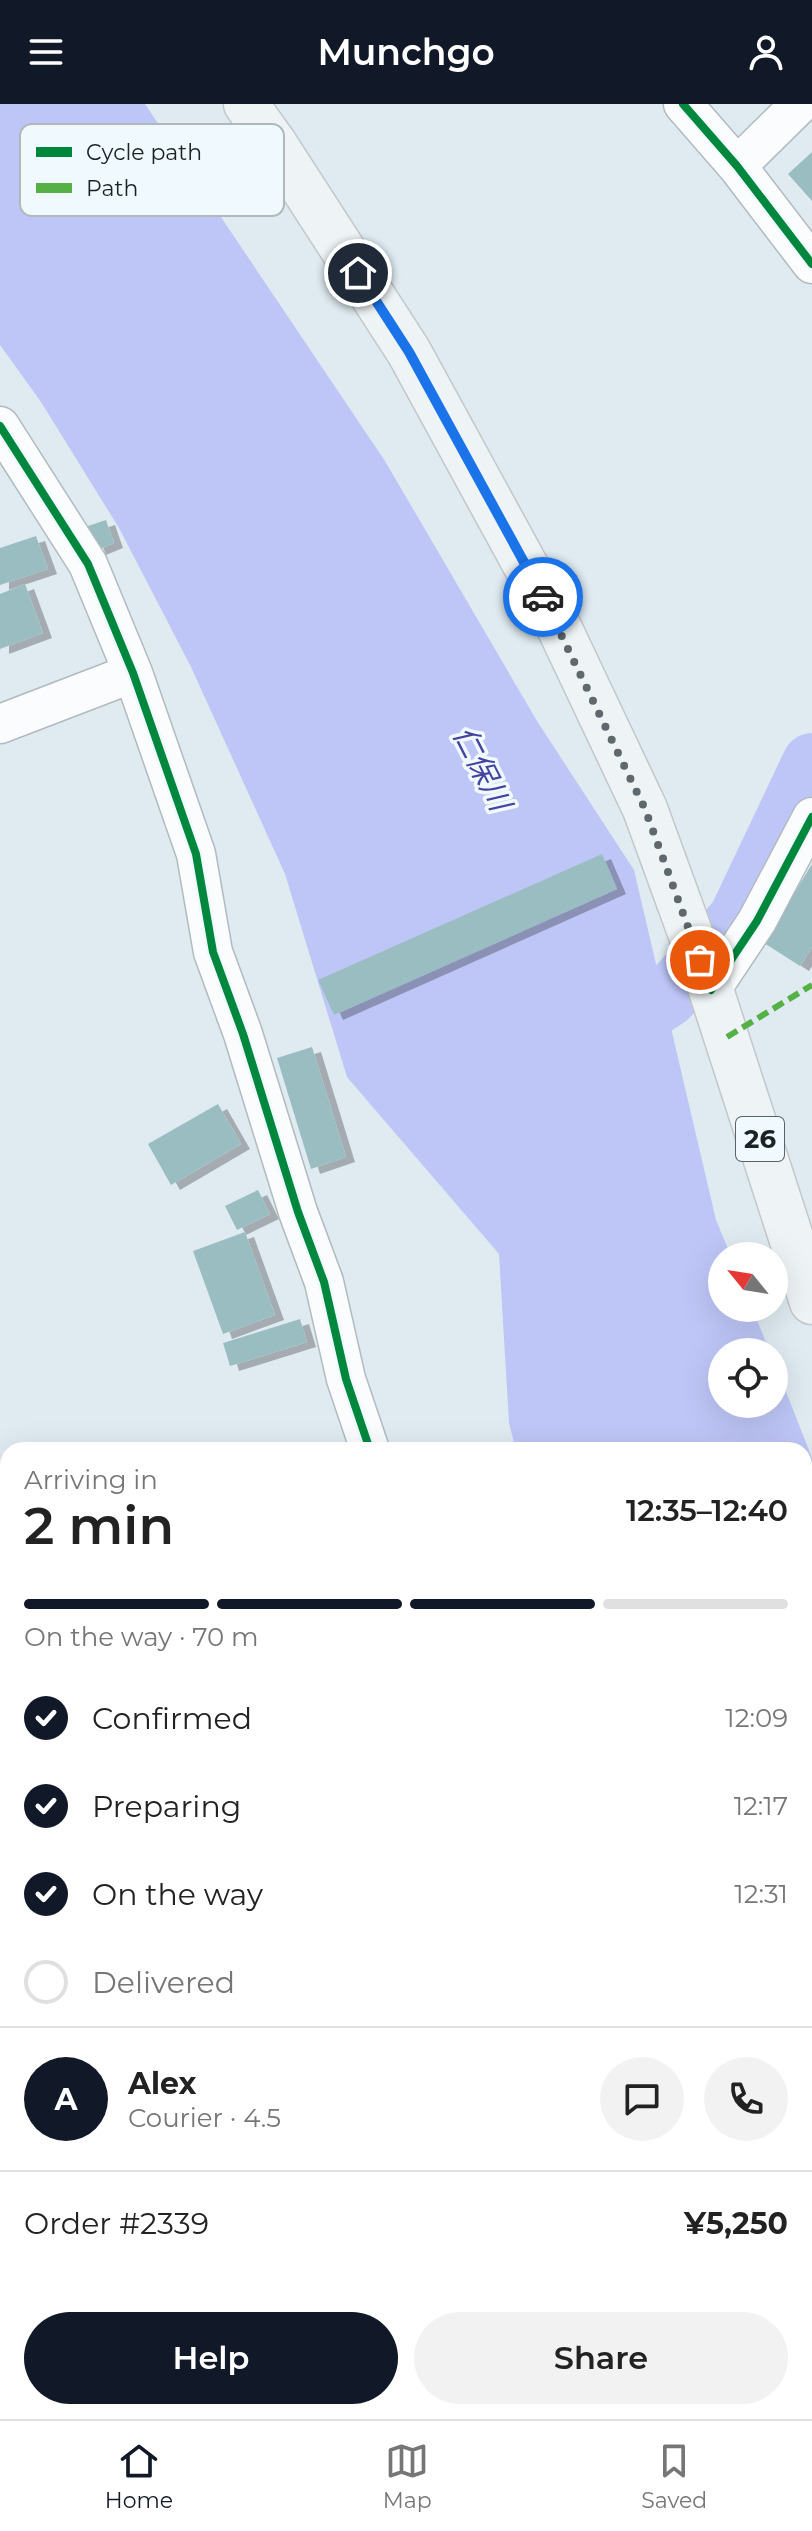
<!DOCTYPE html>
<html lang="en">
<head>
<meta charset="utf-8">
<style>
	body { margin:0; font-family:Montserrat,"Noto Sans JP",sans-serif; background:#f2f2f2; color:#222; height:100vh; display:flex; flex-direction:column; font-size:30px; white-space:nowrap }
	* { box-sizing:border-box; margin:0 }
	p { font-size:26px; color:#767676 }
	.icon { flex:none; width:44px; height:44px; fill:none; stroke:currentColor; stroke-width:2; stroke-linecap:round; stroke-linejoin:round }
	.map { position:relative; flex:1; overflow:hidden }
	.panel { position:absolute; left:0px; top:1338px; width:812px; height:978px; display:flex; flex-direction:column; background:#fff; border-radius:24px 24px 0 0; box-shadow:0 8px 32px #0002 }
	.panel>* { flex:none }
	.needle { width:52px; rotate:300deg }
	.controls { position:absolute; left:708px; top:1138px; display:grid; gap:16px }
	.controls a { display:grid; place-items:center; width:80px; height:80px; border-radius:50%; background:#fff; box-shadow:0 8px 32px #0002; font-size:40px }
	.pin { position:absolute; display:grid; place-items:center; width:68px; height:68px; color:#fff; margin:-34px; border:4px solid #fff; border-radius:50%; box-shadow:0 2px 8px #0007 }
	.courier { position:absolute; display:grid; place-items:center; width:80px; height:80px; margin:-40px; border:6px solid #1a73e8; border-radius:50%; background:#fff; color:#222; box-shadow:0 2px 10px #0007 }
	.headline em { font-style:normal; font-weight:600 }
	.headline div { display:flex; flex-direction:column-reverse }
	.headline { display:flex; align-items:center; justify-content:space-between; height:136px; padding:0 24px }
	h1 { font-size:52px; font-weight:600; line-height:60px }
	.bar { display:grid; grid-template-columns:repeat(4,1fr); gap:12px 8px; align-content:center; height:96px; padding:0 24px }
	.bar i { height:10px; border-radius:6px; background:#e0e0e0 }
	.bar .on { background:#111827 }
	.bar p { grid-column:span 4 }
	.line { display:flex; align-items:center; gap:20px; padding:0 24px; border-top:2px solid #e0e0e0 }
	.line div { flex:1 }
	.round { display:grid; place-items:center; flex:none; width:84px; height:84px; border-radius:42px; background:#f2f2f2 }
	ol { padding:0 24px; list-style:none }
	li { display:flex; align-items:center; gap:24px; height:88px }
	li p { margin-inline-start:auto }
	li .icon { padding:8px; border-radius:50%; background:#111827; color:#fff; stroke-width:4 }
	li:last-child { color:#767676 }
	li i { width:44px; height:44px; border:4px solid #e0e0e0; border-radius:50% }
	.action { display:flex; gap:16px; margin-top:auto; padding:16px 24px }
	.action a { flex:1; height:92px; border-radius:48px; background:#111827; color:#fff; font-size:32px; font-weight:600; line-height:92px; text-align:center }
	.action a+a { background:#f2f2f2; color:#222 }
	header { display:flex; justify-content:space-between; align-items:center; height:104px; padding:0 24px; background:#111827; color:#fff; font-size:36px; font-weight:600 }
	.tab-bar { display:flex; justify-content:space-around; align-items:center; height:112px; border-top:2px solid #e0e0e0; background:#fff; font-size:22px; color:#767676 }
	.tab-bar a { display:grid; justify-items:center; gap:4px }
	.tab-bar .on { color:#111827 }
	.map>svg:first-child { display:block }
	.forest { fill:#8fd3ee }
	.water { fill:#bec6f7 }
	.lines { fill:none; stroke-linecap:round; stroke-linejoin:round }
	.river { stroke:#bec6f7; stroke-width:60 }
	.building { fill:#9abdc1; filter:url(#shadow) }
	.street-casing { stroke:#b1bbbf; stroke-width:41 }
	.primary-casing { stroke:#c2c7ca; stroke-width:47 }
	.street { stroke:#fafcfd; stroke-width:38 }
	.primary { stroke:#eef3f6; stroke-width:44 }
	.quiet { stroke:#55b145; stroke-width:6; stroke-dasharray:12 6; stroke-linecap:butt }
	.cycleway-casing { stroke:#f0f9fd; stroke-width:13 }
	.cycleway { stroke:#00873e; stroke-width:8 }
	.done { stroke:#5f686c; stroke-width:8; stroke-dasharray:0 14.4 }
	.route { stroke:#1a73e8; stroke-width:10 }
	.labels { text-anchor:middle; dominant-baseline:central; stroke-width:7; stroke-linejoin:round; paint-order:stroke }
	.shield { fill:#f0f9fd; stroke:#5a6266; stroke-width:2 }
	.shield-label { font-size:26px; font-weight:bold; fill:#1a2225 }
	.water-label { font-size:30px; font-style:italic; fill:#4543a2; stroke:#f0f9fd }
	.key { fill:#f0f9fd; stroke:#b0b8bc; stroke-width:2 }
	.key-label { font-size:22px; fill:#1a2225 }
</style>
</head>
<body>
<header><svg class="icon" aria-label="menu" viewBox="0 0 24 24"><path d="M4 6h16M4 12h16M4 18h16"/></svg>Munchgo<svg class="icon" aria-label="person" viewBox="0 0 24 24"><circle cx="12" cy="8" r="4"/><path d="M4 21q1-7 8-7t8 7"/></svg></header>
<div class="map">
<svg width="812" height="2315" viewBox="0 0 812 2315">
	<defs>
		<filter id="shadow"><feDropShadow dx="9" dy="5" stdDeviation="0" flood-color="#0004"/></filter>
	</defs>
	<rect width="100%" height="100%" fill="#dfebf1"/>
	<path class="forest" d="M0,1364L8,1367V2308H732L736,2315H0Z"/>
	<path class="water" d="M0,0H145L385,357L537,617L634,766L716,1116L731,1152H722V1204H752L770,1248H722V1300H774V1257L812,1354V2272L804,2256V1346H516L509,1319L499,1150L347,973L285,770L191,563L119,424L41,298L0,241Z"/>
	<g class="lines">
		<path class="river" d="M617,926L668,893L738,815L812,659"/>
	</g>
	<path class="building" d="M812,48V97L788,70Z
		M106,416L114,439L97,446L88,422Z
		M36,432L48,465L0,481V444Z
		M25,480L43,529L0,545V490Z
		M602,750L617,785L334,911L318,876Z
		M812,760V843L800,862L764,839Z
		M312,943L346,1053L311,1065L277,954Z
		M218,1000L241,1040L171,1081L148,1040Z
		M258,1086L270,1110L237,1126L225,1102Z
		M245,1128L275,1211L223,1230L193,1147Z
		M300,1215L307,1238L230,1262L223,1239Z"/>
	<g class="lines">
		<g class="street-casing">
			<path id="street" d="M683,0L737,62L812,160
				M737,62L800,0
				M0,322L88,460L133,569L196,750L213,848L243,930L298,1108L324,1178L346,1275L370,1346
				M0,620L133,569
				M711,886L757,817L812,713
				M781,2308L785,2315"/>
		</g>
		<g class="primary-casing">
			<path id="primary" d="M246,0L274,39L409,248L557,519L645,705L711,886L812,1198"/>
		</g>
		<use href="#street" class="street"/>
		<use href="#primary" class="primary"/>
		<path class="quiet" d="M727,933L812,881"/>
		<g class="cycleway-casing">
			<path id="cycleway" d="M683,0L737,62L812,160
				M0,322L88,460L133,569L196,750L213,848L243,930L298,1108L324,1178L346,1275L370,1346
				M711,886L757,817L812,713"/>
		</g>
		<use href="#cycleway" class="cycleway"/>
	</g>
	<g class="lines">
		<path class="done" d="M543,493L645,705L700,856"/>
		<path class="route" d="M358,169L409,248L543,493"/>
	</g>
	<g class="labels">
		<rect class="shield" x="736" y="1013" width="48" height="44" rx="6"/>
		<g class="shield-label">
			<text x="760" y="1035">26</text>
		</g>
		<g class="water-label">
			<text transform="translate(482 664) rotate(63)">仁保川</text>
		</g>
	</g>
	<rect x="20" y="20" width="264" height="92" rx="12" class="key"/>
	<rect x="36" y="43" width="36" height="10" fill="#00873e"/>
	<rect x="36" y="79" width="36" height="10" fill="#55b145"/>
	<g class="key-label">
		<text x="86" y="56">Cycle path</text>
		<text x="86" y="92">Path</text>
	</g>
</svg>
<div class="controls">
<a><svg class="needle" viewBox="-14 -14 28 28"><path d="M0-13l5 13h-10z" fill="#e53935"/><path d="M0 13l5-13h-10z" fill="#767676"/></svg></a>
<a><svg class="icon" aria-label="locate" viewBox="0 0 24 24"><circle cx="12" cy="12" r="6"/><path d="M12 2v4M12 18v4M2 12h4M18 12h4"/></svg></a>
</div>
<div class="pin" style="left:700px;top:856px;background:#ea580c"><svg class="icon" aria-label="bag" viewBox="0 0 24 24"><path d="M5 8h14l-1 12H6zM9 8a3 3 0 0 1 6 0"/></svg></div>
<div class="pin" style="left:358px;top:169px;background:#1f2937"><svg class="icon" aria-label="home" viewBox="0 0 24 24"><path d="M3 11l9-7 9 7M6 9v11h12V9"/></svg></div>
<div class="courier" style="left:543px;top:493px"><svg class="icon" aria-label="car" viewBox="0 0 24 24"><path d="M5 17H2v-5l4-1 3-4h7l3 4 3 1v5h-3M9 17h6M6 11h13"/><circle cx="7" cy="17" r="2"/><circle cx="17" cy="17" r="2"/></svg></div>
<section class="panel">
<div class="headline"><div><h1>2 min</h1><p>Arriving in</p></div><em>12:35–12:40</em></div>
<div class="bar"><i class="on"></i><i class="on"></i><i class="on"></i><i></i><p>On the way · 70 m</p></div>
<ol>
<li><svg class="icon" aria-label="check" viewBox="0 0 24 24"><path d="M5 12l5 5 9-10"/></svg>Confirmed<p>12:09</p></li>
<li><svg class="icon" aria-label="check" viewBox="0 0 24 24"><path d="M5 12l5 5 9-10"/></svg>Preparing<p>12:17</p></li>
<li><svg class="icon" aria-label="check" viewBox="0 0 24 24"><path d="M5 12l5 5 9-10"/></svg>On the way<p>12:31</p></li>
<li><i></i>Delivered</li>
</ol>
<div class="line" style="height:144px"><b class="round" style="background:#111827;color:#fff">A</b><div><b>Alex</b><p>Courier · 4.5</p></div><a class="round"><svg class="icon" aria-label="chat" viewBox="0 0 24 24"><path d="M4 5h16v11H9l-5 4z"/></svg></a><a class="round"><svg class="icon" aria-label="phone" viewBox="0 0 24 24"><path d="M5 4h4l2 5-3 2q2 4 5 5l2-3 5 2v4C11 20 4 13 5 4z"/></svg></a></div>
<div class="line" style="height:104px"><div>Order #2339</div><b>¥5,250</b></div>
<div class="action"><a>Help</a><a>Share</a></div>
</section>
</div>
<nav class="tab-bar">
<a class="on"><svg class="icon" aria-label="home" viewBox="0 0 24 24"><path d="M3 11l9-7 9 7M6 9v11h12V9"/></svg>Home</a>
<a><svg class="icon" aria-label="map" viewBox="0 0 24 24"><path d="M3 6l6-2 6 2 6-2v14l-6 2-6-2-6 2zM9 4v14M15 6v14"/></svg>Map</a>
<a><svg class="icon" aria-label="saved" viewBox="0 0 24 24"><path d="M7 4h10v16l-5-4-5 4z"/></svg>Saved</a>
</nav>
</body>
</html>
